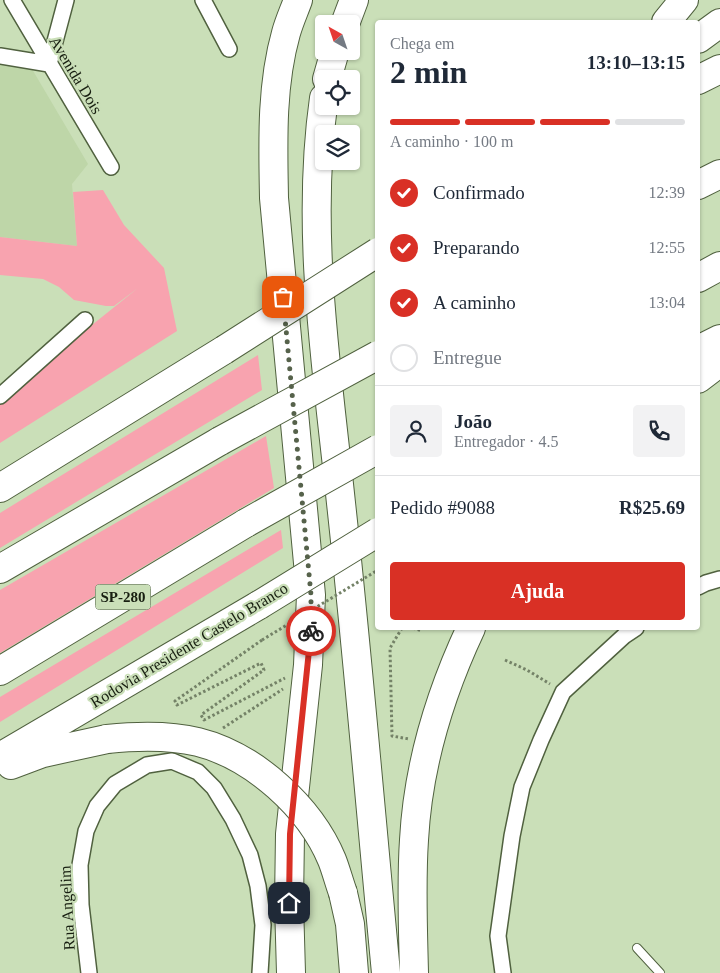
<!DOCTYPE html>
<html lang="pt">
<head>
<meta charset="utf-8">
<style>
	body { margin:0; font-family:Georgia,serif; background:#f2f2f3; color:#1f2937; height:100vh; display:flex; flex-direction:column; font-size:19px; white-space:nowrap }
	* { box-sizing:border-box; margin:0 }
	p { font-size:16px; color:#747a83 }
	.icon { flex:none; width:28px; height:28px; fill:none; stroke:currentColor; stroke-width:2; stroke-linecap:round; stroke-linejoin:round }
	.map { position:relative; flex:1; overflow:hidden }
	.side { position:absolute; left:375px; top:20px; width:325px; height:610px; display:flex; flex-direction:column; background:#fff; border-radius:5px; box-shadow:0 1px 4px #0004 }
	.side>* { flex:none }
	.needle { width:32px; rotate:320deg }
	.buttons { position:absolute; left:315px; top:15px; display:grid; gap:10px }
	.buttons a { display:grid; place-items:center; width:45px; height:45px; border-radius:5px; background:#fff; box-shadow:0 1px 4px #0004; font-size:25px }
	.pin { position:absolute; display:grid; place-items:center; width:42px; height:42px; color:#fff; margin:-21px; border-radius:10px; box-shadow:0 2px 8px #0006 }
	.courier { position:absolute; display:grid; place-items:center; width:50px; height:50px; margin:-25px; border:4px solid #d93025; border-radius:50%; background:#fff; color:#222; box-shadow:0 1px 6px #0007 }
	.headline em { font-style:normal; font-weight:700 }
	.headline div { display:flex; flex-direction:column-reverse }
	.headline { display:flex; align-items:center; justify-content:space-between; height:85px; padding:0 15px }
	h1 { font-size:32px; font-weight:700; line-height:38px }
	.bar { display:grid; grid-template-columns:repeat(4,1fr); gap:8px 5px; align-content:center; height:60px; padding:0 15px }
	.bar i { height:6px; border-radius:4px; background:#e0e1e3 }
	.bar .current { background:#d93025 }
	.bar p { grid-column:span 4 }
	.line { display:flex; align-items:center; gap:12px; padding:0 15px; border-top:1px solid #e0e1e3 }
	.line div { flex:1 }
	.round { display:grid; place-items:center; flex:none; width:52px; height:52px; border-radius:5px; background:#f2f2f3 }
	ol { padding:0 15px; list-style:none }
	li { display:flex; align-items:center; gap:15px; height:55px }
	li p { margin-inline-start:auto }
	li .icon { padding:5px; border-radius:50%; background:#d93025; color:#fff; stroke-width:4 }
	li:last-child { color:#747a83 }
	li i { width:28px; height:28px; border:2px solid #e0e1e3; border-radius:50% }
	.button { display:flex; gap:10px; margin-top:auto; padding:10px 15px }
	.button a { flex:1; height:58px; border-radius:5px; background:#d93025; color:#fff; font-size:20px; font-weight:700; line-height:58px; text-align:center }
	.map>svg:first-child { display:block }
	.built { fill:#bed6a8 }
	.green { fill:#f8a3af }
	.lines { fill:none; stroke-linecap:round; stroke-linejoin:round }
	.lane-casing { stroke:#50613f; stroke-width:10 }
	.street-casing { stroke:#50613f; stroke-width:18 }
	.highway-casing { stroke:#50613f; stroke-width:30 }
	.path { stroke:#748267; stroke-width:3; stroke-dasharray:2.5 2.5; stroke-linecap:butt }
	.lane { stroke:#fff; stroke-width:8 }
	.street { stroke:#fff; stroke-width:15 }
	.highway { stroke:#fff; stroke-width:28 }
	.highway-bridge-casing { stroke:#50613f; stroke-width:30; stroke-linecap:butt }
	.path-bridge { stroke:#748267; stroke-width:3; stroke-dasharray:2.5 2.5; stroke-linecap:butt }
	.highway-bridge { stroke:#fff; stroke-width:28 }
	.done { stroke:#56624b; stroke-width:5; stroke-dasharray:0 9 }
	.route { stroke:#d93025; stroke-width:6 }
	.labels { text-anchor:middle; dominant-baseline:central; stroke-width:4.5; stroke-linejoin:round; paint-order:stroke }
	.shield { fill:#cadfb8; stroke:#4d5943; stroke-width:1 }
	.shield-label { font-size:15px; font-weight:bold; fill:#181f11 }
	.street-label { font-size:16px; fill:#181f11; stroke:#cadfb8 }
</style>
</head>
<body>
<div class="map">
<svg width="720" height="973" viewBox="0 0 720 973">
	<rect width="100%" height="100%" fill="#cadfb8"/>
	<path class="built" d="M0,60L29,64L88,164L72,184L77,246L0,237Z"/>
	<path class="green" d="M103,190L124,225L164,268L177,331L0,443V399L138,288L114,306H106L74,300L59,287L43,279L0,275V237L77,246L73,192Z
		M258,355L262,390L0,548V513Z
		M266,436L274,488L0,653V590Z
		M281,530L283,548L0,722V697Z"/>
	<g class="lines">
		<g class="lane-casing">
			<path id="lane" d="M637,948L660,973"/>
		</g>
		<g class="street-casing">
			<path id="street" d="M12,0L111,167
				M203,0L229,49
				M0,56L49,64L66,0
				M0,396L85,320
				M698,587L706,583L720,579
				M89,973L81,905L80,865L86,831L97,806L115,784L147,765L172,761L198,772L214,788L233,819L250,855L258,886L263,925L260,973
				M503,973L498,936L512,836L522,787L541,740L563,692L624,636L636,628"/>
		</g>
		<g class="highway-casing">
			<path id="highway" d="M666,22L684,0
				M345,24L354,0
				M698,39L720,23
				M327,79L335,51
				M698,80L720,69
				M324,98C305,231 327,369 341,503C358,659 371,816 386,973
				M698,185L720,174
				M698,278L720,266
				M698,350L720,339
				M698,379L720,362
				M0,488L224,350
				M0,569L220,441
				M0,671L246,523
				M0,757L259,605
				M11,765L43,753L107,739
				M343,893L350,924L354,973
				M291,973L289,903L290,834L308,665L311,595L274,198C273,143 271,86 286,33C289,22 294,11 298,0
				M414,973C413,929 411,884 414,840C418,766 440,694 471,628"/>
		</g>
		<path class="path" d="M402,628L390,648L392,736L409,739
			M413,628L422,631
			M262,640L175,701L177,705L261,663L264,670L201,715L204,720L285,678
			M505,660L527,670L550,684
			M223,728L283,689"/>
		<use href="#lane" class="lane"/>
		<use href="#street" class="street"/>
		<use href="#highway" class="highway"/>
		<g class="highway-bridge-casing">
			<path id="highway-bridge" d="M224,350L378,252
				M220,441L378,355
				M246,523L378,449
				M259,605L378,532
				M107,739C137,736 169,735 198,742C254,756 310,807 332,860C336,870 339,882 343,893"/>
		</g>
		<path class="path-bridge" d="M262,640L378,570"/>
		<use href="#highway-bridge" class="highway-bridge"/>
	</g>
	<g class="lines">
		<path class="done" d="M283,297L311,595V631"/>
		<path class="route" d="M289,903L290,834L311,631"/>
	</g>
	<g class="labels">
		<rect class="shield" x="95.5" y="584.5" width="55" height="25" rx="4"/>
		<g class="shield-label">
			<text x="123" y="597">SP-280</text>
		</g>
		<g class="street-label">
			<text transform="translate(76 75) rotate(59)">Avenida Dois</text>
			<text transform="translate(189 645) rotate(-31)">Rodovia Presidente Castelo Branco</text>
			<text transform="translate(67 908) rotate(-93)">Rua Angelim</text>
		</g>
	</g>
</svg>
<div class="buttons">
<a><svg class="needle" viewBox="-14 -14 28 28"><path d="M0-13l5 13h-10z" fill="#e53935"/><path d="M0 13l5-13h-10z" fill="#747a83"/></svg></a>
<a><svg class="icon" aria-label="locate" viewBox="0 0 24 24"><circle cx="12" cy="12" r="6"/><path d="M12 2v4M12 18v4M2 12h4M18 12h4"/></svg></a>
<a><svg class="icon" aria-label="layers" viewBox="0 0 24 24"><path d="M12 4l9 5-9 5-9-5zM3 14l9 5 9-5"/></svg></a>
</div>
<div class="pin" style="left:283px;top:297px;background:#ea580c"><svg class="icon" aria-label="bag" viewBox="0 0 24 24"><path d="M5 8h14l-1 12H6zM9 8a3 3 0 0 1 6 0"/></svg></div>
<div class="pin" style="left:289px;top:903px;background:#1f2937"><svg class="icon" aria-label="home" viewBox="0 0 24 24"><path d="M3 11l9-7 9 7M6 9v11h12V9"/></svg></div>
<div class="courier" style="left:311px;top:631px"><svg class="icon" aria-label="bike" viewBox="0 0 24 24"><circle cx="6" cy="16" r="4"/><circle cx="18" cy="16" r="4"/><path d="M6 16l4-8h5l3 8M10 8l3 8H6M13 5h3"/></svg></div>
<section class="side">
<div class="headline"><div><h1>2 min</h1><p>Chega em</p></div><em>13:10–13:15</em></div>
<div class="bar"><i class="current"></i><i class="current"></i><i class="current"></i><i></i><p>A caminho · 100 m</p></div>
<ol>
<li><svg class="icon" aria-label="check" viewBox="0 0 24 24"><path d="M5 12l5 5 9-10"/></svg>Confirmado<p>12:39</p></li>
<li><svg class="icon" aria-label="check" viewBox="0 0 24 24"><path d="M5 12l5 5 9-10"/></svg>Preparando<p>12:55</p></li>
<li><svg class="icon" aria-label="check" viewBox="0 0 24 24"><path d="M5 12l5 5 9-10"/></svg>A caminho<p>13:04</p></li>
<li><i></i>Entregue</li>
</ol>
<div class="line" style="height:90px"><a class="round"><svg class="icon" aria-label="person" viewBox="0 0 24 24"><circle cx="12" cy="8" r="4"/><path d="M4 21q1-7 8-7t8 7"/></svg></a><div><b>João</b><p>Entregador · 4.5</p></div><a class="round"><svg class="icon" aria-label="phone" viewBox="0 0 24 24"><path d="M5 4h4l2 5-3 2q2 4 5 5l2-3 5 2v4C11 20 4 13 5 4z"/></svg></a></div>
<div class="line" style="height:65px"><div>Pedido #9088</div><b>R$25.69</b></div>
<div class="button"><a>Ajuda</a></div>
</section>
</div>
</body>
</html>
